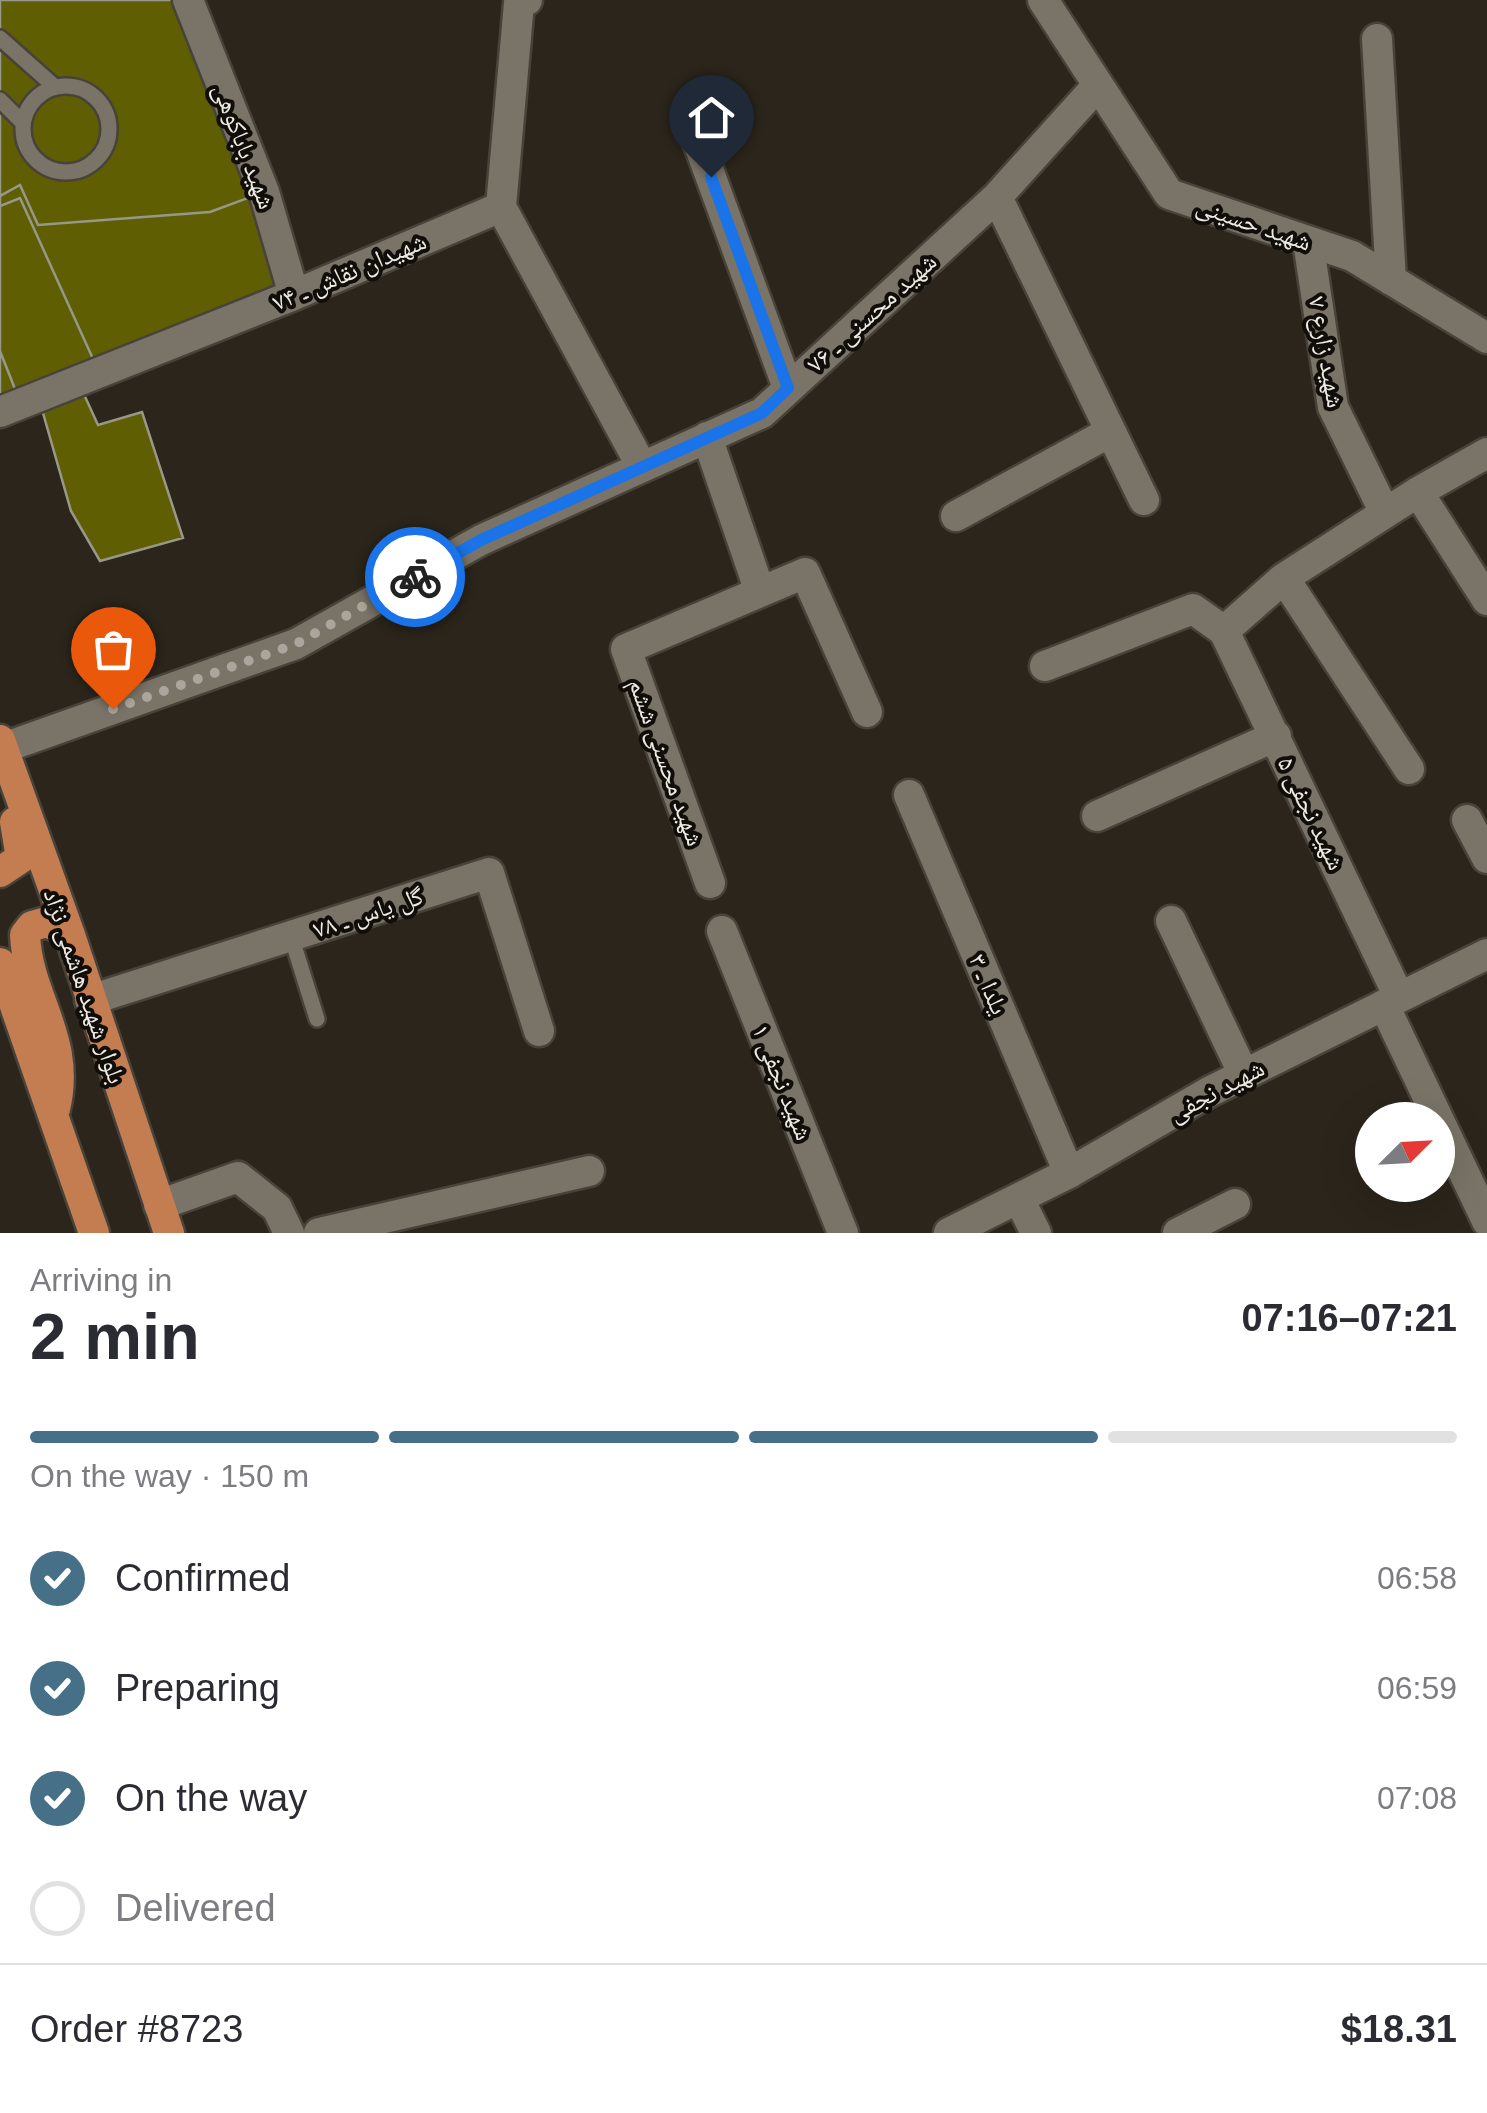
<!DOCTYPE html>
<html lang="en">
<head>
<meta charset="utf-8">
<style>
	body { margin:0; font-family:Helvetica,"Noto Naskh Arabic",sans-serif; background:#f7f7f7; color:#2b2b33; height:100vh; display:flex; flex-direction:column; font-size:38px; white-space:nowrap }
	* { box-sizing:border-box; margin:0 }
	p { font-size:32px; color:#7c7c81 }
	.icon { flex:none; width:55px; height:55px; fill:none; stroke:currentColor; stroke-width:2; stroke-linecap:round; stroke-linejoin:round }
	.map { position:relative; height:1233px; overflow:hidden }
	.side { display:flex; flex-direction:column; background:#fff; flex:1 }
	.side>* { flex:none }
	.needle { width:65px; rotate:66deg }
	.buttons { position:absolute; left:1355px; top:1102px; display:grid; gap:20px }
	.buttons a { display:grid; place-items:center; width:100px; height:100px; border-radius:50%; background:#fff; box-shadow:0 10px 40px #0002; font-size:50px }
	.pin { position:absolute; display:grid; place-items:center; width:85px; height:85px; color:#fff; margin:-102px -42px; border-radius:50% 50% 50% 0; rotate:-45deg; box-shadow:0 0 10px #0007 }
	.pin .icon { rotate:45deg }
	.courier { position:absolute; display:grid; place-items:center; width:100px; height:100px; margin:-50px; border:8px solid #1a73e8; border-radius:50%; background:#fff; color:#222; box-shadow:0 2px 12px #0007 }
	.head em { font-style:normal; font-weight:800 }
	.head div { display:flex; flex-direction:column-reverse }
	.head { display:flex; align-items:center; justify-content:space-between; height:170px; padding:0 30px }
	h1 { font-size:65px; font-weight:800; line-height:75px }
	.bar { display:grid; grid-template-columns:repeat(4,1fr); gap:15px 10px; align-content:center; height:120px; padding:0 30px }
	.bar i { height:12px; border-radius:8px; background:#e1e1e2 }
	.bar .selected { background:#457087 }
	.bar p { grid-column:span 4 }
	.line { display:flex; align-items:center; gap:25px; padding:0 30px; border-top:2px solid #e1e1e2 }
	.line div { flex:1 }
	ol { padding:0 30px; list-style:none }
	li { display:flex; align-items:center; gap:30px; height:110px }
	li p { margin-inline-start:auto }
	li .icon { padding:10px; border-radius:50%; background:#457087; color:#fff; stroke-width:4 }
	li:last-child { color:#7c7c81 }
	li i { width:55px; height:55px; border:5px solid #e1e1e2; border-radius:50% }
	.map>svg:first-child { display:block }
	.building { fill:#605e02; stroke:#98988a; stroke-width:2.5 }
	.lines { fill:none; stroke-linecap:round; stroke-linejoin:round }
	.lane-casing { stroke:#48433a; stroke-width:20 }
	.street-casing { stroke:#48433a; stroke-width:35 }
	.secondary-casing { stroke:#48433a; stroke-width:35 }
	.primary-casing { stroke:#48433a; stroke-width:35 }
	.lane { stroke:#7a7367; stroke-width:15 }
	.street { stroke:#7a7367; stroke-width:30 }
	.secondary { stroke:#7a7367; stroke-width:30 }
	.primary { stroke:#c37d51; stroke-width:30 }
	.done { stroke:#aaa59d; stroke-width:10; stroke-dasharray:0 18 }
	.route { stroke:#1a73e8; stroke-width:12 }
	.labels { text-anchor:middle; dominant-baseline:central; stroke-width:8; stroke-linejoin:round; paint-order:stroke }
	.street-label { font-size:25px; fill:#eeeae3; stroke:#110e0a }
</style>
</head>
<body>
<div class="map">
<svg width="1487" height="1233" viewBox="0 0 1487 1233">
	<rect width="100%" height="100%" fill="#2b251b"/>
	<path class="building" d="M0,0H178L264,192L210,212L38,225L20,185L0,196Z
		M20,185L38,225L210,212L264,192L294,295L0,412V196Z
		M20,198L94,361L17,394L0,351V206Z
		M82,390L98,425L142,412L183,538L100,561L71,511L41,406Z"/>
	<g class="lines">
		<g class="lane-casing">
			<path id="lane" d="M0,38L54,86
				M23 129a43 43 0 1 1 86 0a43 43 0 1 1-86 0Z
				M0,100L22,122
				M291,936L317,1019"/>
		</g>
		<g class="street-casing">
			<path id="street" d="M188,0L264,192L294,295
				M1043,0L1169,194L1352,256L1487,338
				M1377,39L1391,280
				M698,142L788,388
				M997,197L1144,500
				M501,207L641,465
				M1308,241L1333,407L1385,513
				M0,412L294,295L501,207L519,3L527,0
				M707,437L760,592
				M1418,492L1487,600
				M956,516L1110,432
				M1284,578L1409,769
				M1224,631L1284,578L1418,492L1487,453
				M1045,666L1193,609L1224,631L1399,997
				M3,748L296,644L481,540L762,413L997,197L1098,85
				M909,795L1069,1173
				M1097,816L1276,736
				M1467,820L1487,858
				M710,883L626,649L805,573L867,712
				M1171,921L1244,1075
				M722,931L843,1233
				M90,1000L489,873L539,1031
				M1384,1005L1487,1221
				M1019,1199L1036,1233
				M159,1205L238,1177L277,1208L289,1233
				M319,1233L589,1171
				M1178,1233L1235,1204"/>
		</g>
		<g class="secondary-casing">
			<path id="secondary" d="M949,1233L1069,1173L1209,1092L1487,954"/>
		</g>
		<g class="primary-casing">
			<path id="primary" d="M0,740L69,932L169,1233
				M0,872L21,858L15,822
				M0,963L94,1233
				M55,1109C72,1038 28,999 25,935L32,926L47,922L69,932"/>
		</g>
		<use href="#lane" class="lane"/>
		<use href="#street" class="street"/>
		<use href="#secondary" class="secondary"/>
		<use href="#primary" class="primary"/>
	</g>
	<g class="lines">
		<path class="done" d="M113,709L296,644L415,577"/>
		<path class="route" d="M415,577L481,540L762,413L788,388L711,177"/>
	</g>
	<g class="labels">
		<g class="street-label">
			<text transform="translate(245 146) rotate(69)">شهید باباکوهی</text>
			<text transform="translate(1254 223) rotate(19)">شهید حسینی</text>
			<text transform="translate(349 271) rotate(-23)">شهیدان نقاش ـ ۷۴</text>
			<text transform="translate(871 312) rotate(-42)">شهید محسنی ـ ۷۶</text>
			<text transform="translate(1327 352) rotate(80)">شهید زارع ۷</text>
			<text transform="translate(667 762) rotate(70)">شهید محسنی ششم</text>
			<text transform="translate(1312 813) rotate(64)">شهید نجفی ۵</text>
			<text transform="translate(368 912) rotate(-18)">گل یاس ـ ۷۸</text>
			<text transform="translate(989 984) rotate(67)">یلدا ـ ۳</text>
			<text transform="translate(85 986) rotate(71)">بلوار شهید هاشمی نژاد</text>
			<text transform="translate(783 1082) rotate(68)">شهید نجفی ۱</text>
			<text transform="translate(1216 1090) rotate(-28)">شهید نجفی</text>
		</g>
	</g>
</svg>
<div class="buttons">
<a><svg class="needle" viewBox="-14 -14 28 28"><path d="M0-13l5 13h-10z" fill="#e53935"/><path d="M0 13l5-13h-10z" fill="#7c7c81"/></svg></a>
</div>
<div class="pin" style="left:113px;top:709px;background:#ea580c"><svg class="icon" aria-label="bag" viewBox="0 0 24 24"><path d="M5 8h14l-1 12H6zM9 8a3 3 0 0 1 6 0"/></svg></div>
<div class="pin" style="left:711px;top:177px;background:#1f2937"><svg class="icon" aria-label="home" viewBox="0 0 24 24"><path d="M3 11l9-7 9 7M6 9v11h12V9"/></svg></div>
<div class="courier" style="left:415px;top:577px"><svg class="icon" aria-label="bike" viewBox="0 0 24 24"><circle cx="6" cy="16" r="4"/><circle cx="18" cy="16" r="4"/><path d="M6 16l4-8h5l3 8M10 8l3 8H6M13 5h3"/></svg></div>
</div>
<section class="side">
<div class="head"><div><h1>2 min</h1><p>Arriving in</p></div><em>07:16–07:21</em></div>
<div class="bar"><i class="selected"></i><i class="selected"></i><i class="selected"></i><i></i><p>On the way · 150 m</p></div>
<ol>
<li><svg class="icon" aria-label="check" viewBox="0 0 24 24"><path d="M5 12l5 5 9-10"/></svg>Confirmed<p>06:58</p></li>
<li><svg class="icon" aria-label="check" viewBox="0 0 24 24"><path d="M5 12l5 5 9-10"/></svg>Preparing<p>06:59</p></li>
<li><svg class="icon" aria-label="check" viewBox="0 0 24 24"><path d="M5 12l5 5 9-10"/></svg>On the way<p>07:08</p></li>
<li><i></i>Delivered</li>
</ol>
<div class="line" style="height:130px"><div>Order #8723</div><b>$18.31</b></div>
</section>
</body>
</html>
